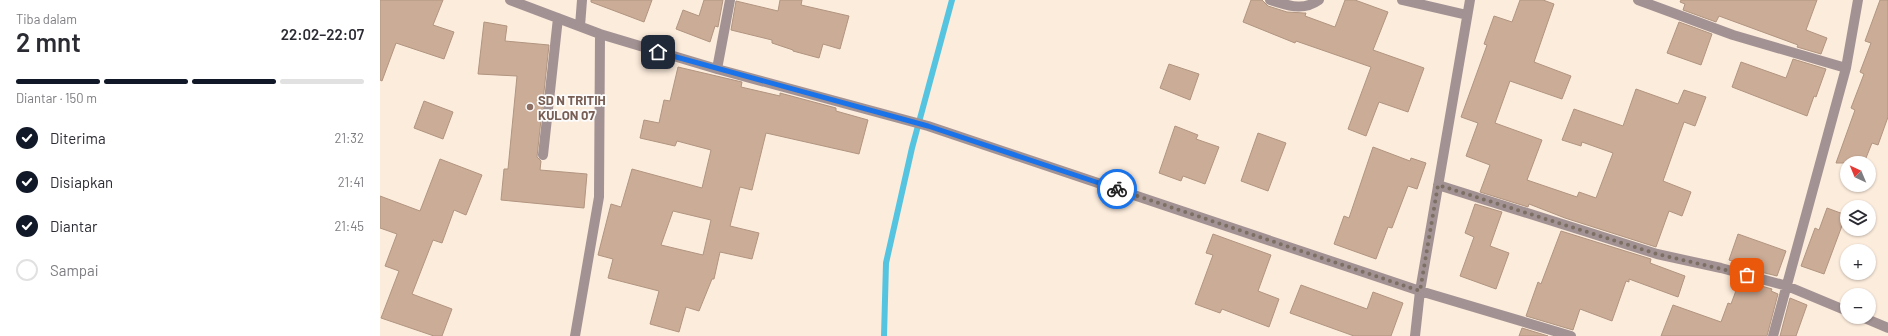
<!DOCTYPE html>
<html lang="id">
<head>
<meta charset="utf-8">
<style>
	body { margin:0; font-family:Barlow,sans-serif; background:#f2f2f3; color:#2b2b33; height:100vh; display:flex; flex-direction:column; font-size:15px; white-space:nowrap }
	* { box-sizing:border-box; margin:0 }
	p { font-size:13px; color:#7c7c81 }
	.icon { flex:none; width:22px; height:22px; fill:none; stroke:currentColor; stroke-width:2; stroke-linecap:round; stroke-linejoin:round }
	.map { position:relative; flex:1; overflow:hidden }
	.sheet { display:flex; flex-direction:column; background:#fff; width:380px }
	.sheet>* { flex:none }
	.needle { width:26px; rotate:316deg }
	.fabs { position:absolute; left:1460px; top:156px; display:grid; gap:8px }
	.fabs a { display:grid; place-items:center; width:36px; height:36px; border-radius:50%; background:#fff; box-shadow:0 1px 3px #0004; font-size:20px }
	.pin { position:absolute; display:grid; place-items:center; width:34px; height:34px; color:#fff; margin:-17px; border-radius:8px; box-shadow:0 2px 6px #0006 }
	.courier { position:absolute; display:grid; place-items:center; width:40px; height:40px; margin:-20px; border:3px solid #1a73e8; border-radius:50%; background:#fff; color:#222; box-shadow:0 1px 5px #0007 }
	.headline em { font-style:normal; font-weight:600 }
	.headline div { display:flex; flex-direction:column-reverse }
	.headline { display:flex; align-items:center; justify-content:space-between; height:68px; padding:0 16px }
	h1 { font-size:26px; font-weight:600; line-height:30px }
	.bar { display:grid; grid-template-columns:repeat(4,1fr); gap:6px 4px; align-content:center; height:48px; padding:0 16px }
	.bar i { height:5px; border-radius:3px; background:#e1e1e2 }
	.bar .current { background:#111827 }
	.bar p { grid-column:span 4 }
	ol { padding:0 16px; list-style:none }
	li { display:flex; align-items:center; gap:12px; height:44px }
	li p { margin-inline-start:auto }
	li .icon { padding:4px; border-radius:50%; background:#111827; color:#fff; stroke-width:4 }
	li:last-child { color:#7c7c81 }
	li i { width:22px; height:22px; border:2px solid #e1e1e2; border-radius:50% }
	main { display:flex; flex:1; min-height:0 }
	.map>svg:first-child { display:block }
	.lines { fill:none; stroke-linecap:round; stroke-linejoin:round }
	.stream { stroke:#55c4e1; stroke-width:6 }
	.building { fill:#caac97; stroke:#b29580; fill-rule:evenodd }
	.minor { stroke:#a39293; stroke-width:10 }
	.done { stroke:#7c6f63; stroke-width:4; stroke-dasharray:0 7.2 }
	.route { stroke:#1a73e8; stroke-width:5 }
	.education-dot { fill:#8d6e63; stroke:#fcfcfc; stroke-width:1.5 }
	.labels { text-anchor:middle; dominant-baseline:central; stroke-width:3.5; stroke-linejoin:round; paint-order:stroke }
	.education-label { font-size:13px; font-weight:bold; fill:#785e54; stroke:#fcfcfc; text-anchor:start }
</style>
</head>
<body>
<main>
<section class="sheet">
<div class="headline"><div><h1>2 mnt</h1><p>Tiba dalam</p></div><em>22:02–22:07</em></div>
<div class="bar"><i class="current"></i><i class="current"></i><i class="current"></i><i></i><p>Diantar · 150 m</p></div>
<ol>
<li><svg class="icon" aria-label="check" viewBox="0 0 24 24"><path d="M5 12l5 5 9-10"/></svg>Diterima<p>21:32</p></li>
<li><svg class="icon" aria-label="check" viewBox="0 0 24 24"><path d="M5 12l5 5 9-10"/></svg>Disiapkan<p>21:41</p></li>
<li><svg class="icon" aria-label="check" viewBox="0 0 24 24"><path d="M5 12l5 5 9-10"/></svg>Diantar<p>21:45</p></li>
<li><i></i>Sampai</li>
</ol>
</section>
<div class="map">
<svg width="1508" height="336" viewBox="0 0 1508 336">
	<rect width="100%" height="100%" fill="#fcecdc"/>
	<g class="lines">
		<path class="stream" d="M504,336L506,263L532,148L572,0"/>
	</g>
	<path class="building" d="M0,0H63L53,25L74,32L64,59L16,43L2,81L0,80Z
		M211,0H272L264,22L211,2Z
		M324,0H343L338,27L335,26L330,42L296,29L303,10L319,16Z
		M400,0H422L421,5L469,16L460,49L443,44L439,58L413,51V50L392,43V40L351,30L356,1L398,11Z
		M871,0H882L888,6L907,12L924,13H926L925,16L955,27L965,0H975L1008,12L993,50L1044,68L1028,112L999,102L986,136L968,129L991,67L916,41L915,43L863,22Z
		M1140,0H1163L1174,4L1154,62L1191,76L1182,99L1130,81L1115,123L1162,140L1147,180L1197,197L1199,192L1216,198L1233,153L1202,142L1201,146L1182,140L1194,109L1243,126L1256,89L1298,104L1304,90L1326,97L1315,126L1304,122L1283,181L1311,192L1302,216L1289,211L1276,247L1185,218L1149,204L1148,207L1100,192L1110,165L1086,156L1098,123L1081,117L1107,45L1104,44L1114,16L1132,22Z
		M1301,0H1437L1426,30L1447,38L1441,54L1417,47L1418,45L1339,16L1336,22L1303,10L1305,4L1300,2Z
		M1500,0H1508V117L1498,145L1492,143L1484,163H1456L1475,110L1471,108L1484,74L1480,72L1491,43L1485,41Z
		M104,22L127,26L125,41L169,45L157,157L161,161L160,170L207,174L204,208L121,200L124,169H128L137,76L98,74Z
		M1299,22L1332,34L1321,65L1287,53Z
		M1413,59L1446,69L1436,97L1434,96L1427,116L1352,87L1361,62L1406,78Z
		M789,64L819,74L810,100L780,88Z
		M298,67L362,82L361,87L400,96V93L456,108V111L488,120L479,154L386,133L372,190L360,187L350,226L379,233L372,259L340,252L334,279H332L319,311L306,307L299,332L270,324L279,291L228,278L233,259L218,255L231,204L241,207L252,169L322,188L331,150L297,141L295,146L260,138L264,120L279,123L284,100L290,101ZM293,211L331,220L323,255L281,245Z
		M44,101L73,112L63,139L34,128Z
		M795,126L818,135L816,139L839,147L825,184L803,176L801,181L779,173Z
		M878,133L906,143L888,191L861,181Z
		M993,147L1030,161L1031,158L1046,163L1037,189L1028,186L1012,228L1008,227L996,259L954,244L964,216L969,218Z
		M60,159L102,175L86,215L74,210L62,243L53,240L32,294L72,309L62,336H54L1,318L19,271L5,266L17,234L0,228V196L40,211Z
		M1095,204L1122,212L1110,246L1129,253L1116,289L1080,276L1094,237L1085,233Z
		M1447,208L1466,215L1444,274L1421,266L1435,228L1439,230Z
		M1181,231L1271,259L1270,263L1305,276L1298,297L1249,279V282L1246,281L1232,321L1200,309L1193,330L1146,316L1158,282L1161,284Z
		M833,234L891,255L878,291L899,299L889,327L842,309L840,313L815,304L833,255L826,253Z
		M1358,234L1406,251L1397,276L1365,268V266L1349,260Z
		M1360,280L1392,289L1391,291L1398,294L1387,336H1281L1293,305L1341,322L1348,303L1351,304Z
		M921,285L987,309L993,292L1023,303L1011,336H974L910,313Z
		M1410,298L1427,305L1416,336H1400Z
		M1142,328L1168,336H1139Z"/>
	<g class="lines">
		<path class="minor" d="M130,0L220,34L337,69L548,126L1040,291L1035,336
			M890,0C908,5 922,12 939,0
			M1022,0L1087,15
			M1090,0L1040,291L1191,336
			M1258,0L1353,35L1466,68
			M200,26L202,0
			M337,69L350,0
			M163,155L178,18
			M1058,185L1277,254L1341,268L1407,286L1467,311
			M1482,317L1508,328
			M195,336L219,197L220,34
			M1393,336L1466,68L1478,0"/>
	</g>
	<g class="lines">
		<path class="done" d="M737,189L1040,291L1058,185L1277,254L1367,275"/>
		<path class="route" d="M278,52L548,126L737,189"/>
	</g>
	<circle class="education-dot" cx="150" cy="107" r="4"/>
	<g class="labels">
		<g class="education-label">
			<text x="158" y="100">SD N TRITIH<tspan x="158" dy="15">KULON 07</tspan></text>
		</g>
	</g>
</svg>
<div class="fabs">
<a><svg class="needle" viewBox="-14 -14 28 28"><path d="M0-13l5 13h-10z" fill="#e53935"/><path d="M0 13l5-13h-10z" fill="#7c7c81"/></svg></a>
<a><svg class="icon" aria-label="layers" viewBox="0 0 24 24"><path d="M12 4l9 5-9 5-9-5zM3 14l9 5 9-5"/></svg></a>
<a>+</a>
<a>−</a>
</div>
<div class="pin" style="left:1367px;top:275px;background:#ea580c"><svg class="icon" aria-label="bag" viewBox="0 0 24 24"><path d="M5 8h14l-1 12H6zM9 8a3 3 0 0 1 6 0"/></svg></div>
<div class="pin" style="left:278px;top:52px;background:#1f2937"><svg class="icon" aria-label="home" viewBox="0 0 24 24"><path d="M3 11l9-7 9 7M6 9v11h12V9"/></svg></div>
<div class="courier" style="left:737px;top:189px"><svg class="icon" aria-label="bike" viewBox="0 0 24 24"><circle cx="6" cy="16" r="4"/><circle cx="18" cy="16" r="4"/><path d="M6 16l4-8h5l3 8M10 8l3 8H6M13 5h3"/></svg></div>
</div>
</main>
</body>
</html>
